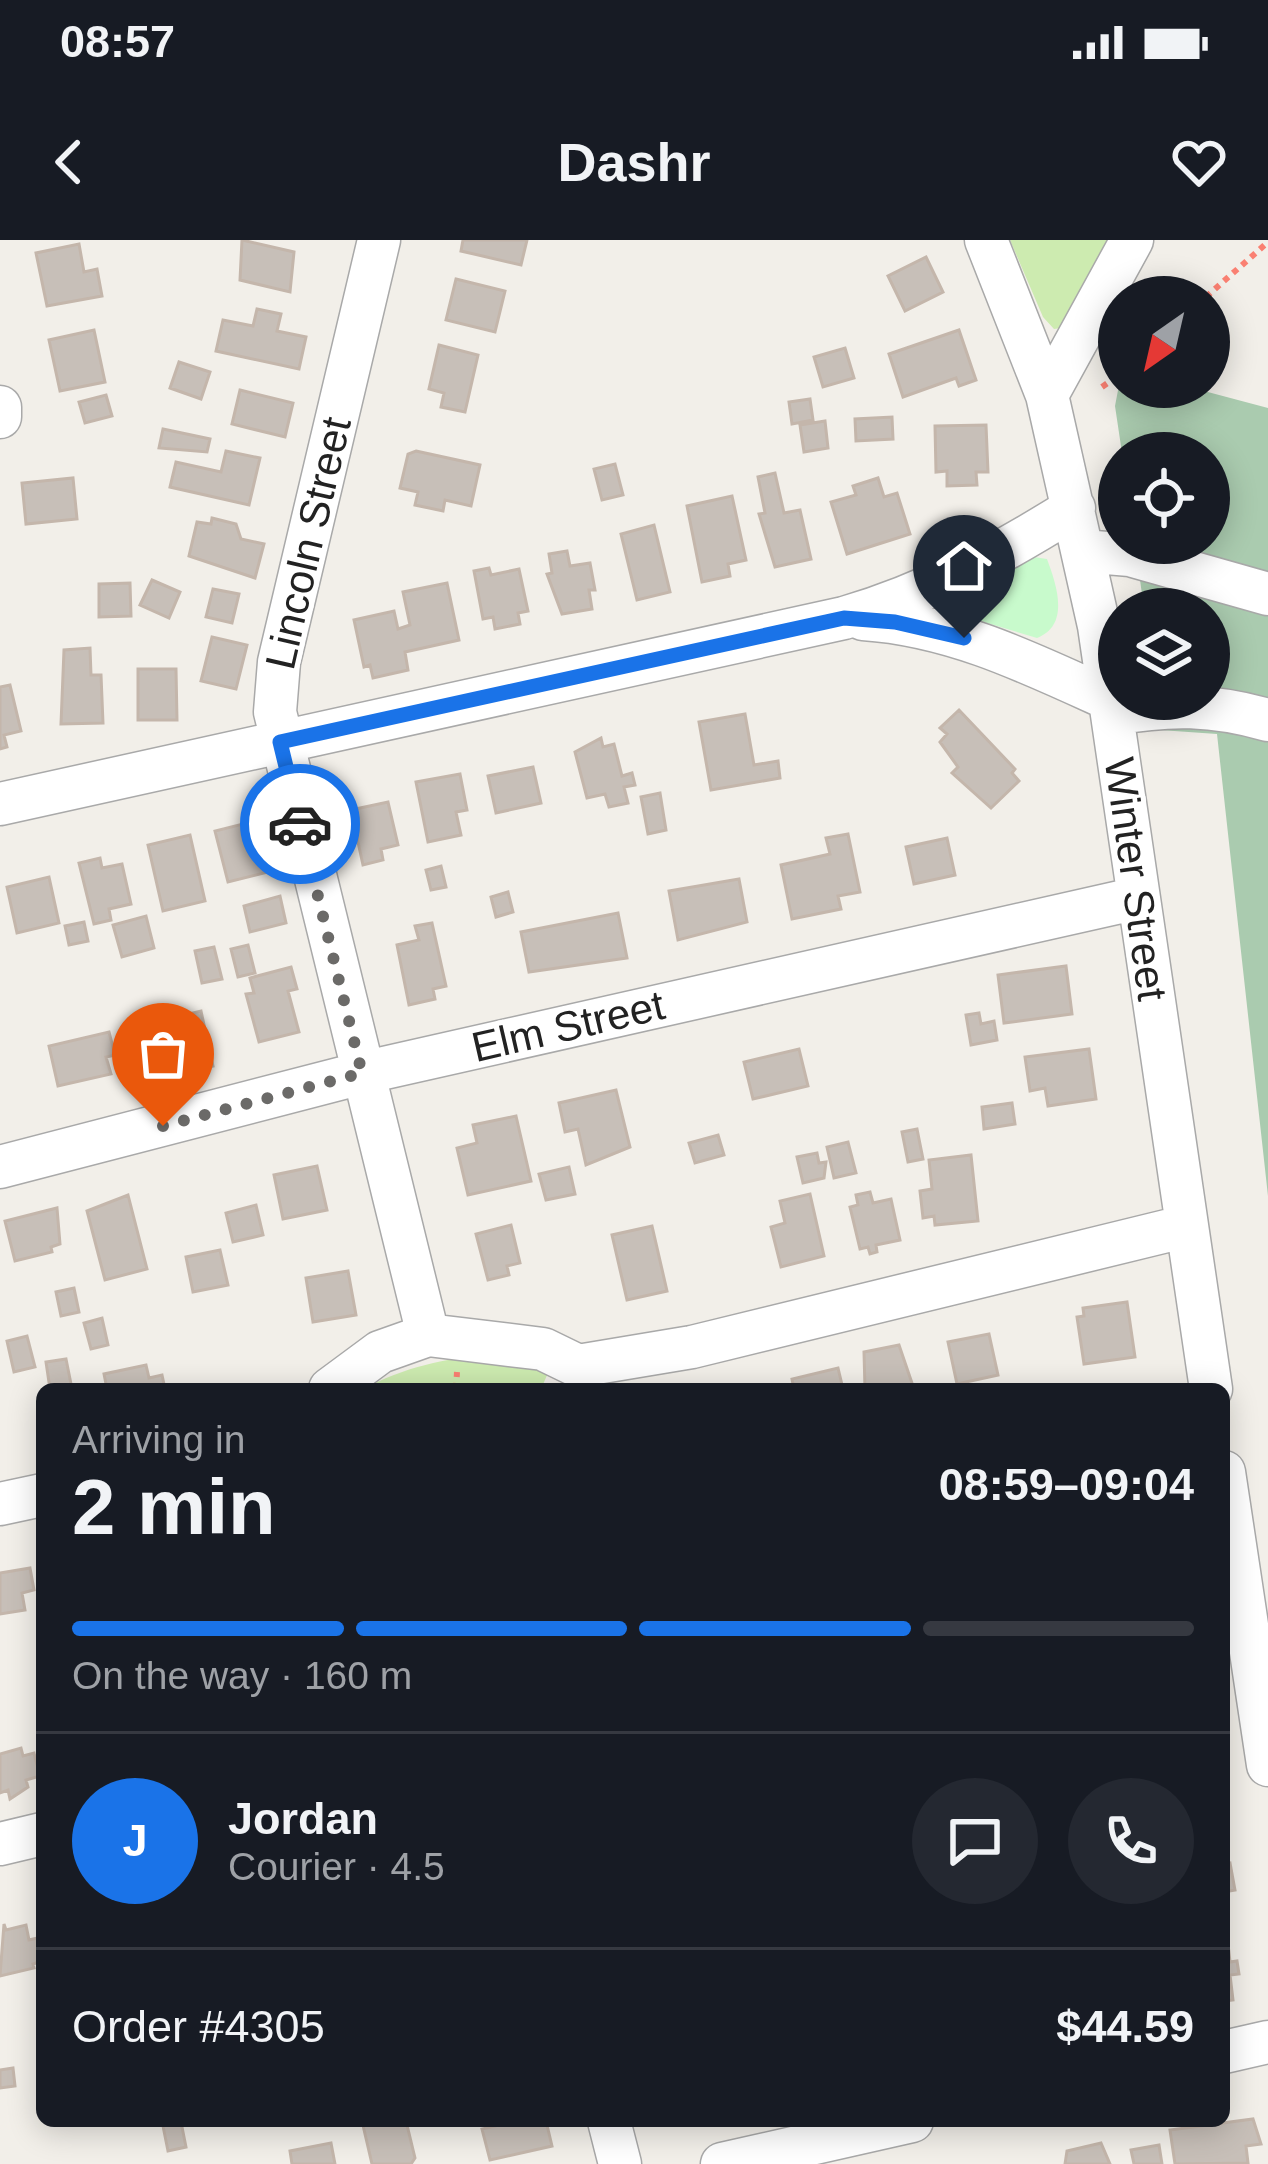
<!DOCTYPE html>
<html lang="en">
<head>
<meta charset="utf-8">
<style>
	body { margin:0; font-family:Helvetica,sans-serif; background:#242831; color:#f1f3f6; height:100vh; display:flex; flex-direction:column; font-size:45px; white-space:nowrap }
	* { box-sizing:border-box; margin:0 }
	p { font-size:39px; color:#9ea1a6 }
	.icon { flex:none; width:66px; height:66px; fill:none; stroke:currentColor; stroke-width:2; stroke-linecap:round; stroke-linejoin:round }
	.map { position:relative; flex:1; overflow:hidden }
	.sheet { position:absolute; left:36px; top:1143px; width:1194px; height:744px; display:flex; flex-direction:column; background:#171b24; border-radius:18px; box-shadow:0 6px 30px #0003 }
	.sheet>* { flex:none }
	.needle { width:78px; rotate:214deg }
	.tools { position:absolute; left:1098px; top:36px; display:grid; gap:24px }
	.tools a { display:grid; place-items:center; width:132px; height:132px; border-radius:50%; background:#171b24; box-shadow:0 6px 30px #0003; font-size:60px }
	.pin { position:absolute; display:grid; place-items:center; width:102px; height:102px; color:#fff; margin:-123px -51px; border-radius:50% 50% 50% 0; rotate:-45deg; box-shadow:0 0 12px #0007 }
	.pin .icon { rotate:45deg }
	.courier { position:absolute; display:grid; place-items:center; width:120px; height:120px; margin:-60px; border:9px solid #1a73e8; border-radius:50%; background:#fff; color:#222; box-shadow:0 3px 15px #0007 }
	.summary em { font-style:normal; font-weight:600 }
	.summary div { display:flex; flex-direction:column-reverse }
	.summary { display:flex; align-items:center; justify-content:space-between; height:204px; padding:0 36px }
	h1 { font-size:78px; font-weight:600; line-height:90px }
	.bar { display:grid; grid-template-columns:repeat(4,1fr); gap:18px 12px; align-content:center; height:144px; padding:0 36px }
	.bar i { height:15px; border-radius:9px; background:#363941 }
	.bar .current { background:#1a73e8 }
	.bar p { grid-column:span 4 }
	.line { display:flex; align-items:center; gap:30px; padding:0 36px; border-top:3px solid #363941 }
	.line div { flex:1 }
	.round { display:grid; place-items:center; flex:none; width:126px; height:126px; border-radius:63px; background:#242831 }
	.status { display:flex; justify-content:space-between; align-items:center; height:84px; padding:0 60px; background:#171b24; direction:ltr }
	.status svg { height:33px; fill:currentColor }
	header { display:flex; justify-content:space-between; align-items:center; height:156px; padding:0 36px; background:#171b24; font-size:54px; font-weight:600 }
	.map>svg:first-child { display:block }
	.grass { fill:#cdebb0 }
	.cemetery { fill:#aacbaf }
	.park { fill:#c8facc }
	.building { fill:#c7bfb8; stroke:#c4b6ab; stroke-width:3 }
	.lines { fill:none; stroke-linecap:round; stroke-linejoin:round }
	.minor-casing { stroke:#a9a9a9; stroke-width:45 }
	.path { stroke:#fa8072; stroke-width:6; stroke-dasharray:6 6; stroke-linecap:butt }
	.minor { stroke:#fff; stroke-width:42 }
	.done { stroke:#6b6a68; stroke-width:12; stroke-dasharray:0 21.6 }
	.route { stroke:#1a73e8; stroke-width:15 }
	.labels { text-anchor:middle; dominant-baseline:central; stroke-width:10; stroke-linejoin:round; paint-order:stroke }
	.street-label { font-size:42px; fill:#222; stroke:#fff }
</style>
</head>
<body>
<div class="status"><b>08:57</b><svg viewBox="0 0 49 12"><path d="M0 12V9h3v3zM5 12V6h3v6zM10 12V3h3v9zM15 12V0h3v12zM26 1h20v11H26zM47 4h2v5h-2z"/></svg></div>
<header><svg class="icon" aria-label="back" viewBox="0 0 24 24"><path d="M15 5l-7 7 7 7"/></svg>Dashr<svg class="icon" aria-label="heart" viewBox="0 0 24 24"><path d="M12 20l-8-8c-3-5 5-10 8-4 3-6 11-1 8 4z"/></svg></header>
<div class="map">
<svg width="1268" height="1924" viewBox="0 0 1268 1924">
	<rect width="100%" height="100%" fill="#f2efe9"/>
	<path class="grass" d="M1010,0H1113L1061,88L1054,89L1043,77Z
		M489,1114L548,1133L541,1149H363C405,1127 443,1119 489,1114Z"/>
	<path class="cemetery" d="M1119,145L1189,147L1268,168V956L1217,494L1160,490L1156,459H1209V369H1144L1135,303H1209V213H1122L1115,166Z"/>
	<path class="park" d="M1027,316L1047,319C1057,346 1070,385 1037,398L954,373L949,361L957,350Z"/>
	<path class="building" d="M242,0L294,12L290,52L240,40Z
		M463,0H527L521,25L461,11Z
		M79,4L84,32L97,29L102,56L47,66L36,13Z
		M926,17L943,52L905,71L888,36Z
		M456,39L505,51L495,92L446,80Z
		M257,69L281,74L277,91L306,97L299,129L216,111L223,80L253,86Z
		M94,90L105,142L60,151L49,100Z
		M959,90L976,140L959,146L956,138L903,157L889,114Z
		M439,105L478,115L465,172L441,167L444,153L429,149Z
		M845,108L854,138L823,147L814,117Z
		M179,122L210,132L201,159L170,148Z
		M240,150L293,163L285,197L232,184Z
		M106,155L112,176L85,183L79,162Z
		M810,159L813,180L792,184L789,162Z
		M892,177L893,199L856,201L855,179Z
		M825,181L828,208L804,212L800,185Z
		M986,185L988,232H976L977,245L947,246V231L936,232L935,186Z
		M163,189L210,199L207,212L159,208Z
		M226,211L260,218L249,265L170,247L176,222L221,232Z
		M416,211L480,225L471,266L445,260L443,271L415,265L418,252L400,248L408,214Z
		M615,224L623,255L602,260L594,229Z
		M775,233L784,273L800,270L811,319L775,327L759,274L765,273L758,237Z
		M73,238L77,279L26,284L22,243Z
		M878,238L884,257L897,253L910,294L847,314L831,262L856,255L853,246Z
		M732,256L746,320L728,324L730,336L702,342L687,266Z
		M212,278L236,284L241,299L264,304L255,338L189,316L197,282L211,284Z
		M654,285L670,352L637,360L621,294Z
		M567,311L570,326L590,323L595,350H589L592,369L562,374L547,334L552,333L549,314Z
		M489,328L491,335L519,329L528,371L518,373L520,384L495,389L493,377L483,379L474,331Z
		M152,340L180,352L169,378L140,365Z
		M130,343L131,376L99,377V344Z
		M447,343L459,400L405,412L408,430L373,438L370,425L364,427L354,380L394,371L398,389L410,385L403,352Z
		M213,349L239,354L232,383L206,377Z
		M212,397L247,405L236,449L201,441Z
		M90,408L91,435H101L103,483L61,484L64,410Z
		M138,429H176L177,480H138Z
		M10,445L21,491L4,495L7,507L0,509V447Z
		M959,470L1015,529L1012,533L1019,541L991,568L952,533L958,527L940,502L947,494L940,488Z
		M745,474L754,525L778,521L780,538L711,550L699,482Z
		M601,498L603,507L614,504L622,536L632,533L635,545L624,547L628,563L609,567L605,554L587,558L575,512Z
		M533,527L541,563L496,573L488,536Z
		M460,534L467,570L456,572L461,595L428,602L416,542Z
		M660,553L666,590L648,594L641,557Z
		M388,562L398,605L381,609L383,620L363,625L351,570Z
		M259,580L272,631L228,642L215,591Z
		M848,594L860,652L838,656L841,669L792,679L781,625L830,614L826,598Z
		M190,595L205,661L163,671L148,605Z
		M947,598L955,635L914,644L906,607Z
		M100,618L102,628L122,624L131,664L109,669L111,680L94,684L79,623Z
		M441,626L446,647L431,650L426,630Z
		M49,637L59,683L17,693L7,647Z
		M739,639L747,682L678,700L669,651Z
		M508,652L513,672L496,677L491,657Z
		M280,656L286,683L250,692L244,666Z
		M618,673L627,718L529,732L521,692Z
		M146,676L154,708L122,717L113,685Z
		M84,682L88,701L69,705L65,686Z
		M432,683L446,746L433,749L435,759L409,765L397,705L419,700L415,686Z
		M248,705L255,733L238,737L231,709Z
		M214,707L222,739L202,743L195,711Z
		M1066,726L1072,774L1004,783L998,735Z
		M291,727L297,749L288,751L299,792L259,802L246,754L254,753L250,738Z
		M174,769L176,777L201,771L213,826L170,836L156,773Z
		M979,773L981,784L994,781L997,800L971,805L966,775Z
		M109,792L115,815L106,817L111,834L58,846L49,806Z
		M799,809L808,846L753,859L744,822Z
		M1089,809L1096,859L1048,866L1045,848L1030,851L1025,817Z
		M616,850L630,907L586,925L578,889L565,892L559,863Z
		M1012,863L1015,884L984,889L982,867Z
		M516,876L531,941L468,955L457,908L477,903L473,885Z
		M917,889L923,919L908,922L902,892Z
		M718,895L724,915L695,923L689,903Z
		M848,902L856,933L834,938L827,907Z
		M817,913L819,923L826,922L824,938L803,943L797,917Z
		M971,915L978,981L935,985L934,976L923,978L920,951L932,949L929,920Z
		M317,926L327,970L283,979L274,935Z
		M569,927L575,954L546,960L539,934Z
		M870,952L873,963L891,959L900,1000L876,1005L877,1012L870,1014L868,1007L860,1009L850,967L858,965L856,955Z
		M810,954L824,1016L781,1027L771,987L785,983L780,961Z
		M128,955L147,1029L105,1040L87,971Z
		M256,965L263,995L233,1002L226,973Z
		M57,968L60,1004L51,1007L52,1012L15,1021L5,981Z
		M511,985L520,1023L507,1026L509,1035L488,1040L476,994Z
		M652,986L667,1051L627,1060L612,995Z
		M220,1010L228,1045L193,1052L186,1017Z
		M348,1031L356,1075L313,1082L306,1038Z
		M74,1048L79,1072L61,1076L56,1052Z
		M1127,1062L1135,1117L1084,1124L1077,1077L1084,1076L1083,1068Z
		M102,1078L108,1105L91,1109L84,1083Z
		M989,1094L998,1135L957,1144L948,1102Z
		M27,1096L35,1127L14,1132L7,1101Z
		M899,1105L914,1149H865L864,1112Z
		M66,1119L72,1149H50L46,1122Z
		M146,1125L149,1138L162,1135L165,1149H107L104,1134Z
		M838,1128L843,1149H794L792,1139Z
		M30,1328L34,1350L22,1353L25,1370L0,1374V1333Z
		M21,1508L23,1516L34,1513L40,1536L26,1540L28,1547L10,1559L8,1550L0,1553V1514Z
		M1230,1623L1235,1650L1224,1652V1624Z
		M4,1684L6,1690L26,1685L29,1700L42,1697V1721L33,1724L34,1728L0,1736Z
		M1228,1704L1230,1722L1237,1721L1239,1734L1230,1735L1233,1760L1224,1761Z
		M13,1828L15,1846L0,1848V1830Z
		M1253,1879L1261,1904L1246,1906L1248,1923L1175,1924L1170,1890Z
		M362,1881H406L415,1918L411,1924H372Z
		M516,1881H546L552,1906L490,1920L482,1889Z
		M181,1882L186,1907L168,1911L163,1886Z
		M331,1903L335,1924H292L290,1911Z
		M1101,1903L1110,1924H1065L1067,1911Z
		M1159,1905L1162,1924H1134L1131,1910Z"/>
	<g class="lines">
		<g class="minor-casing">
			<path id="minor" d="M379,0L279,422L275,472L428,1095
				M986,0L1047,155L1099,386L1211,1149
				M1047,155L1132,0
				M0,167V177
				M1083,311L1130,315L1268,354
				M863,379C953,385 1030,423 1111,460
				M1113,474C1170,464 1212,464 1268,480
				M0,564L844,378C927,354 1001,314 1074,268
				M0,927L362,833L1138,658
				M330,1149L380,1112L428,1095L543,1109L578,1126L692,1107L1187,986
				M1224,1232L1268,1525
				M0,1264L42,1255
				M0,1604L42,1594
				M1224,1812L1268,1802
				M609,1881L620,1924
				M722,1924L912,1881"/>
		</g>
		<path class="path" d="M1206,57L1268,2
			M1102,147L1119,135
			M413,1149H422
			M456,1149L457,1132"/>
		<use href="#minor" class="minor"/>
	</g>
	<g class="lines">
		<path class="done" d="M163,886L362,833L300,584"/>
		<path class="route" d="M300,584L280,502L844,378L895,382L964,398"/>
	</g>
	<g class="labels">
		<g class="street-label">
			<text transform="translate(308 303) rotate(-77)">Lincoln Street</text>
			<text transform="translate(1136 639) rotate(82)">Winter Street</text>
			<text transform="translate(568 786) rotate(-13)">Elm Street</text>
		</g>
	</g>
</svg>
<div class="tools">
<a><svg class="needle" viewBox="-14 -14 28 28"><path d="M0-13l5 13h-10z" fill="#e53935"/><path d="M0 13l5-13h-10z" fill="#9ea1a6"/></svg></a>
<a><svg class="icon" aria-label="locate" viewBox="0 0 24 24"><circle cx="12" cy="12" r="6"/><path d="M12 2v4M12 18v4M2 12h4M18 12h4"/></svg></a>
<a><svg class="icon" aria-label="layers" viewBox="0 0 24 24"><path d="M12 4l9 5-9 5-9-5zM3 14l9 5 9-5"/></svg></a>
</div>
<div class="pin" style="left:163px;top:886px;background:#ea580c"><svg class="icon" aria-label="bag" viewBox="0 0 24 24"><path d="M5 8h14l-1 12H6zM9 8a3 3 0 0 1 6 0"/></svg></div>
<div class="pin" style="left:964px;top:398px;background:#1f2937"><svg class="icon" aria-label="home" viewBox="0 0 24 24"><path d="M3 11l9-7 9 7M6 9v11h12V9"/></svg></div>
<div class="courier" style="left:300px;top:584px"><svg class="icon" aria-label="car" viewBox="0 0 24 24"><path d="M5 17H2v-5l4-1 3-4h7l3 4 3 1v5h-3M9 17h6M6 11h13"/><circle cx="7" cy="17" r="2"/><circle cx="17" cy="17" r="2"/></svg></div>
<section class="sheet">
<div class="summary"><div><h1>2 min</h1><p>Arriving in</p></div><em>08:59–09:04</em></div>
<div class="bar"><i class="current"></i><i class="current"></i><i class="current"></i><i></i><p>On the way · 160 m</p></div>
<div class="line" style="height:216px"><b class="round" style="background:#1a73e8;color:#fff">J</b><div><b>Jordan</b><p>Courier · 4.5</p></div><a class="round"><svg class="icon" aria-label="chat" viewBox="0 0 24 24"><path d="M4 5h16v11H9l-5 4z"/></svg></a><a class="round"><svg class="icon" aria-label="phone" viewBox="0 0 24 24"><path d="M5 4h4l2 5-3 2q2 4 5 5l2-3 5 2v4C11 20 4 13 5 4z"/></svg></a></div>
<div class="line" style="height:156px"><div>Order #4305</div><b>$44.59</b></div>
</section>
</div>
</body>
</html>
